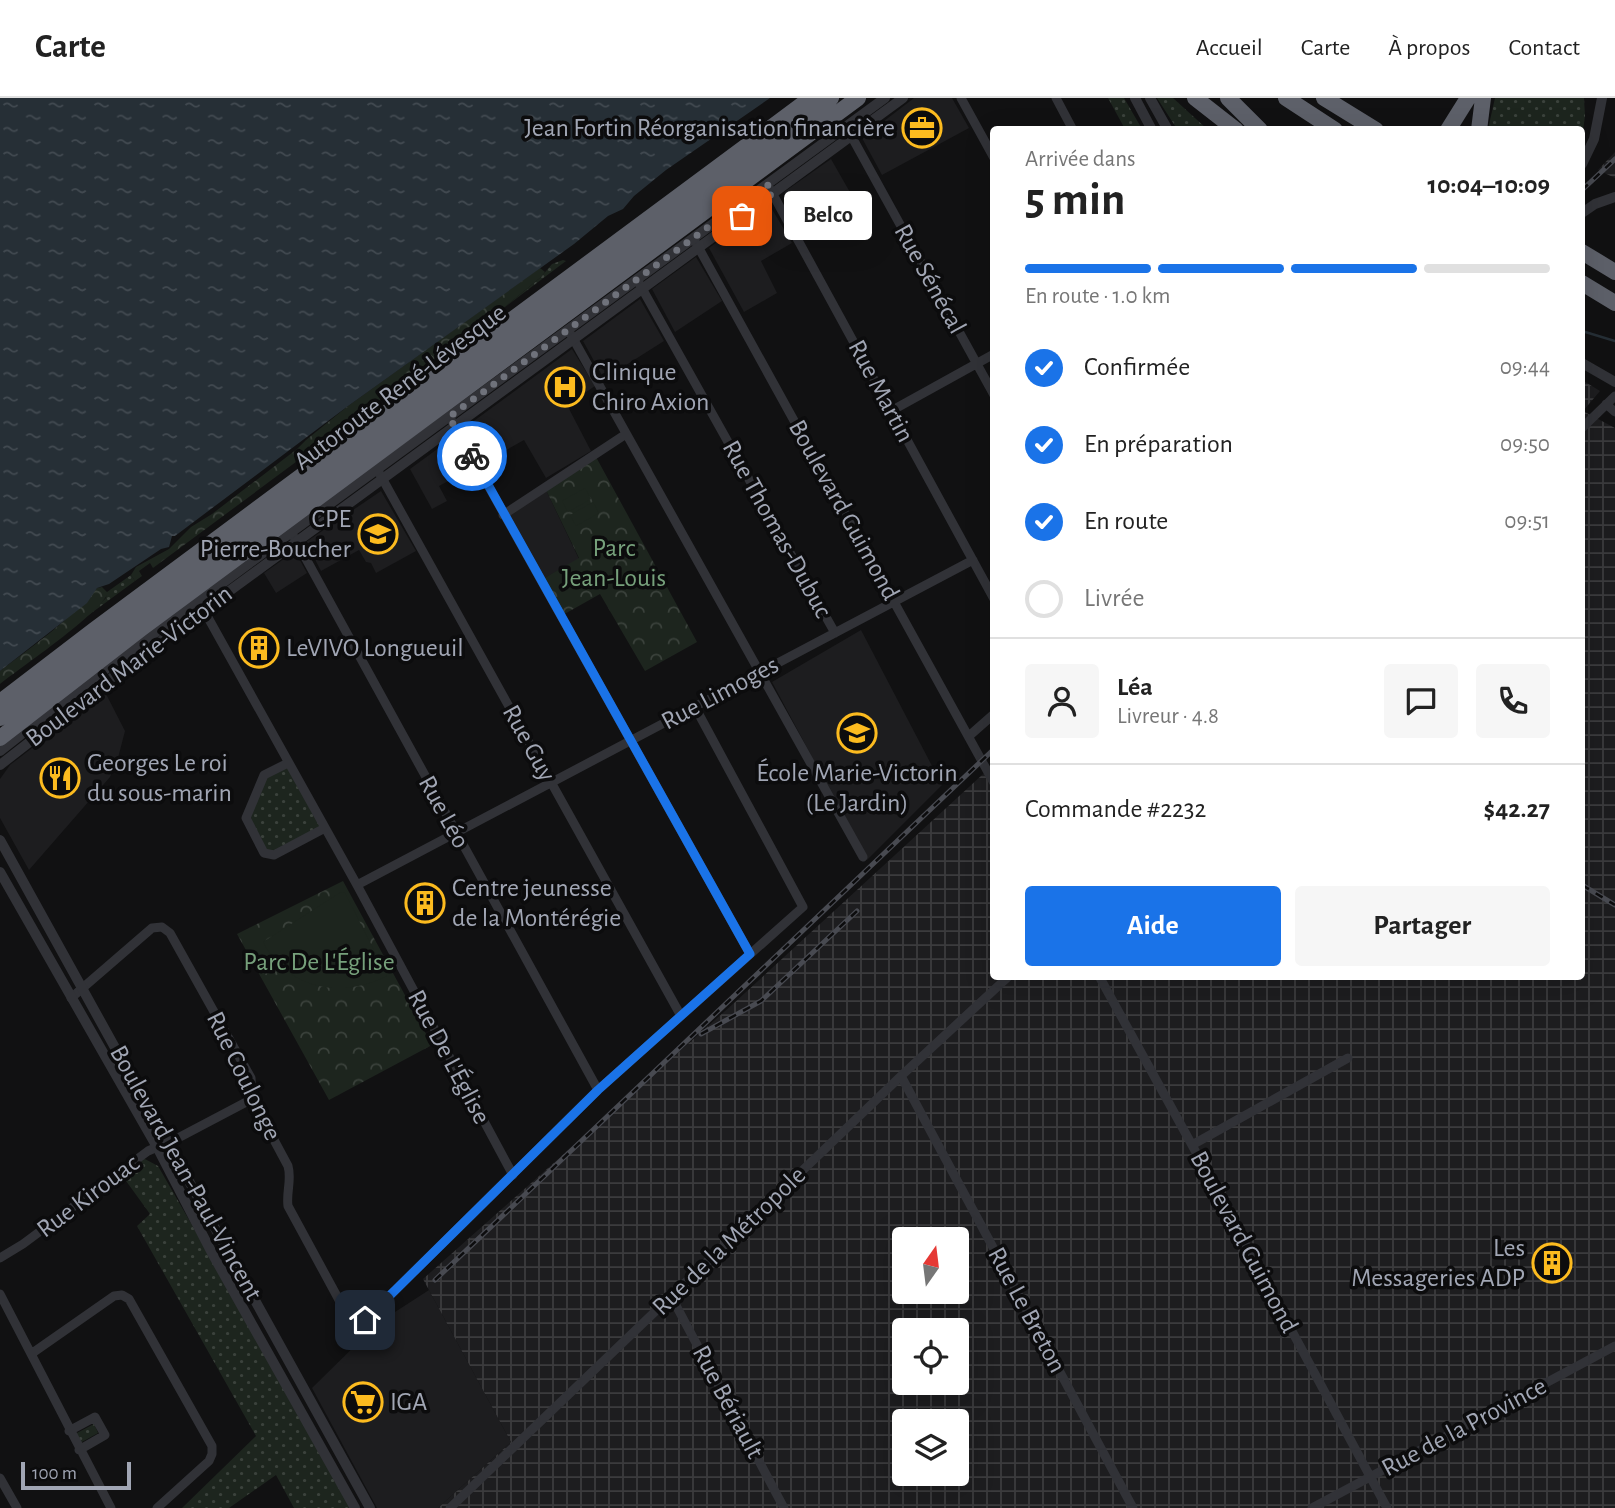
<!DOCTYPE html>
<html lang="fr">
<head>
<meta charset="utf-8">
<style>
	body { margin:0; font-family:"Alegreya Sans",sans-serif; background:#f6f6f6; color:#222; height:100vh; display:flex; flex-direction:column; font-size:26px; white-space:nowrap }
	* { box-sizing:border-box; margin:0 }
	p { font-size:23px; color:#767676 }
	.icon { flex:none; width:38px; height:38px; fill:none; stroke:currentColor; stroke-width:2; stroke-linecap:round; stroke-linejoin:round }
	.map { position:relative; flex:1; overflow:hidden }
	.drawer { position:absolute; left:990px; top:28px; width:595px; height:854px; display:flex; flex-direction:column; background:#fff; border-radius:7px; box-shadow:0 7px 28px #0002 }
	.drawer>* { flex:none }
	.needle { width:46px; rotate:14deg }
	.tools { position:absolute; left:892px; top:1129px; display:grid; gap:14px }
	.tools a { display:grid; place-items:center; width:77px; height:77px; border-radius:7px; background:#fff; box-shadow:0 7px 28px #0002; font-size:35px }
	.scale { position:absolute; left:21px; bottom:18px; width:110px; box-sizing:border-box; padding-left:7px; border:4px solid #a1a6b4; border-top:0; font-size:19px; line-height:24px; white-space:nowrap; color:#a1a6b4; -webkit-text-stroke:5px #0c0c0d; paint-order:stroke }
	.pin { position:absolute; display:grid; place-items:center; width:60px; height:60px; color:#fff; margin:-30px; border-radius:14px; box-shadow:0 4px 10px #0006 }
	.courier { position:absolute; display:grid; place-items:center; width:70px; height:70px; margin:-35px; border:5px solid #1a73e8; border-radius:50%; background:#fff; color:#222; box-shadow:0 2px 9px #0007 }
	.bubble { position:absolute; height:49px; border-radius:7px; background:#fff; box-shadow:0 7px 28px #0002; font-size:23px; font-weight:700; line-height:49px; text-align:center }
	.head em { font-style:normal; font-weight:700 }
	.head div { display:flex; flex-direction:column-reverse }
	.head { display:flex; align-items:center; justify-content:space-between; height:119px; padding:0 35px }
	h1 { font-size:46px; font-weight:700; line-height:52px }
	.bar { display:grid; grid-template-columns:repeat(4,1fr); gap:10px 7px; align-content:center; height:84px; padding:0 35px }
	.bar i { height:9px; border-radius:5px; background:#e0e0e0 }
	.bar .active { background:#1a73e8 }
	.bar p { grid-column:span 4 }
	.line { display:flex; align-items:center; gap:18px; padding:0 35px; border-top:2px solid #e0e0e0 }
	.line div { flex:1 }
	.round { display:grid; place-items:center; flex:none; width:74px; height:74px; border-radius:7px; background:#f6f6f6 }
	ol { padding:0 35px; list-style:none }
	li { display:flex; align-items:center; gap:21px; height:77px }
	li p { margin-inline-start:auto }
	li .icon { padding:7px; border-radius:50%; background:#1a73e8; color:#fff; stroke-width:4 }
	li:last-child { color:#767676 }
	li i { width:38px; height:38px; border:4px solid #e0e0e0; border-radius:50% }
	.cta { display:flex; gap:14px; margin-top:auto; padding:14px 35px }
	.cta a { flex:1; height:80px; border-radius:7px; background:#1a73e8; color:#fff; font-size:28px; font-weight:700; line-height:80px; text-align:center }
	.cta a+a { background:#f6f6f6; color:#222 }
	header { display:flex; align-items:center; gap:42px; box-sizing:border-box; height:98px; padding:0 35px; background:#fff; border-bottom:2px solid #e0e0e0 }
	header strong { font-size:33px }
	nav { display:flex; gap:38px; margin-inline-start:auto; font-size:24px }
	.map>svg:first-child { display:block }
	.built { fill:#1d1d1f }
	.industrial { fill:url(#industrial-grid); fill-rule:evenodd }
	.grass { fill:url(#grass-dots) }
	.forest { fill:url(#forest-crowns) }
	.pitch { fill:#1d251e }
	.water { fill:url(#water-ripples) }
	.lines { fill:none; stroke-linecap:round; stroke-linejoin:round }
	.stream { stroke:#262f36; stroke-width:2.5 }
	.minor { stroke:#313237; stroke-width:9 }
	.tertiary { stroke:#313237; stroke-width:10 }
	.motorway { stroke:#5d6069; stroke-width:16 }
	.rail-casing { stroke:#484a51; stroke-width:5 }
	.rail { stroke:#0c0c0d; stroke-width:2.5; stroke-dasharray:8; stroke-linecap:butt }
	.done { stroke:#6f727b; stroke-width:7; stroke-dasharray:0 12.6 }
	.route { stroke:#1a73e8; stroke-width:9 }
	.labels { text-anchor:middle; dominant-baseline:central; stroke-width:7; stroke-linejoin:round; paint-order:stroke }
	.poi-label { font-size:26px; fill:#a1a6b4; stroke:#0c0c0d; text-anchor:start }
	.street-label { font-size:26px; fill:#a1a6b4; stroke:#0c0c0d }
	.park-label { font-size:26px; fill:#76a07b; stroke:#0c0c0d }
</style>
</head>
<body>
<header>
<strong>Carte</strong>
<nav><a>Accueil</a><a>Carte</a><a>À propos</a><a>Contact</a></nav>
</header>
<div class="map">
<svg width="1615" height="1410" viewBox="0 0 1615 1410">
	<defs>
		<pattern id="industrial-grid" width="8" height="8" patternUnits="userSpaceOnUse" patternTransform="scale(1.75)"><rect width="8" height="8" fill="#1d1d1f"/><path d="M0 4h8M4 0v8" fill="none" stroke="#3b3b3d"/></pattern>
		<pattern id="grass-dots" width="8" height="8" patternUnits="userSpaceOnUse" patternTransform="scale(1.75)"><rect width="8" height="8" fill="#1d251e"/><path d="M2 2h.1M6 6h.1" fill="none" stroke="#3b423c" stroke-width="1.8" stroke-linecap="round"/></pattern>
		<pattern id="forest-crowns" width="20" height="18" patternUnits="userSpaceOnUse" patternTransform="scale(1.75)"><rect width="20" height="18" fill="#1d251e"/><path d="M2 6a3 3 0 1 1 6 0M12 15a3 3 0 1 1 6 0" fill="none" stroke="#3b423c"/></pattern>
		<pattern id="water-ripples" width="26" height="14" patternUnits="userSpaceOnUse" patternTransform="scale(1.75)"><rect width="26" height="14" fill="#262f36"/><path d="M2 4q2-2 4 0t4 0M15 11q2-2 4 0t4 0" fill="none" stroke="#424a51"/></pattern>
	</defs>
	<rect width="100%" height="100%" fill="#111112"/>
	<path class="built" d="M914,0H952L969,30L882,77L862,40Z
		M831,61L851,96L835,105L841,116L806,136L784,94Z
		M769,106L792,145L761,163L777,195L744,214L709,150Z
		M696,159L722,203L675,234L652,191Z
		M640,201L664,243L604,281L583,243Z
		M572,251L595,288L567,307L591,353L546,380L524,342L485,364L467,328Z
		M451,341L471,371L439,388L447,403L432,411L410,371Z
		M546,392L579,461L541,482L506,417Z
		M381,393L416,453L376,475L371,465L366,464L359,452L321,473L306,444Z
		M295,453L307,475L276,495L264,475Z
		M861,532L942,687L867,762L772,584Z
		M105,594L125,633L118,660L110,679L29,772L0,720V681L10,667Z
		M429,1192L511,1344L438,1410H377L312,1290L378,1225Z"/>
	<path class="industrial" d="M1615,54V80L1598,72Z
		M1582,282L1600,293L1583,313L1615,330V1410H438L511,1344L423,1181L733,906L994,666V878H1582ZM905,1141H957V1194H905ZM905,1232H957V1284H905ZM905,1323H957V1376H905Z"/>
	<path class="grass" d="M1108,0H1124L1142,31H1125Z
		M1157,0H1173L1207,31H1177Z
		M1495,0H1584L1585,18L1582,40V32L1488,31Z
		M563,162L566,163L501,212L541,179L552,166Z
		M131,477L135,483L86,519L106,500L107,494Z
		M288,665L325,730L274,757L264,755L246,720L264,677Z
		M143,1060L158,1068L355,1410H294L276,1377L229,1410H182L256,1338L137,1128L150,1116L121,1076Z
		M94,1326L98,1335L80,1345L75,1336Z"/>
	<path class="forest" d="M540,170L545,174L541,179L501,212L153,470L150,465L139,473L142,478L135,483L131,477L136,469L169,451L191,429L212,416L297,351L306,342L348,308Z
		M596,359L697,544L645,573L600,496L561,518L541,482L579,460L546,392Z
		M102,489L108,495C98,517 23,568 0,586V573C33,548 70,522 97,490Z
		M343,783L432,947L329,1002L237,836Z"/>
	<path class="pitch" d="M585,390L591,401L568,414L562,403Z
		M593,404L599,415L576,428L570,417Z
		M341,794L345,795L387,878C342,901 288,892 263,844Z"/>
	<path class="water" d="M0,0H770L666,72L634,98L623,111L608,118L574,146L348,308L175,438H172L169,449L161,451L109,486L97,490L87,505L0,573Z"/>
	<g class="lines">
		<path class="stream" d="M1582,233L1615,243"/>
		<path class="minor" d="M961,0L994,60
			M1056,0L1073,32
			M848,32L994,297
			M770,91L994,501
			M696,145L994,685
			M639,185L835,535
			M570,235L863,759
			M1606,306L1615,314
			M891,313L994,256
			M452,323L750,856
			M1582,330L1615,298
			M377,371L681,918
			M503,417L626,336
			M294,439L598,992
			M201,507L357,787L513,1077
			M969,638L994,616
			M288,665L264,677L246,720L264,755L274,757L325,730
			M357,787L973,462
			M1099,878L1192,1047L1387,1410
			M71,900L152,830L162,829L170,835L251,980L252,1001L288,1068C292,1082 286,1094 288,1108L351,1224L358,1226L365,1222L598,992L803,809L695,609
			M901,978L1133,1410
			M1192,1047L1348,960
			M0,1160L23,1146L148,1053L178,1040L252,1001
			M0,1196L111,1410
			M671,1198L784,1410
			M31,1256L114,1198L122,1197L129,1201L212,1348V1356L209,1363L157,1410
			M69,1333L95,1319L105,1337L79,1352
			M0,1380L17,1410
			M450,1410L901,978L1009,878
			M1312,1410L1615,1248"/>
		<path class="tertiary" d="M1135,0L1152,32
			M1150,0L1168,32
			M1582,66L1594,41L1602,0
			M1582,115L1595,106L1615,99
			M1582,265L1615,284
			M0,653L76,593L320,413L885,0
			M0,667L131,565L903,0
			M0,742L370,1410
			M0,774L157,1049L212,1155L355,1410"/>
		<path class="motorway" d="M1195,0L1236,32
			M1228,0L1260,32
			M1286,0L1335,32
			M1324,0L1376,32
			M1448,32L1468,0
			M1479,32L1483,0
			M1582,154L1615,174
			M1582,185L1615,205
			M0,604L94,532L811,0
			M0,620L165,494L831,0
			M0,640L142,530L858,0"/>
		<g class="rail-casing">
			<path id="rail" d="M1582,92L1615,61
				M1582,787L1615,807
				M701,936L761,903L857,813
				M435,1182L994,651"/>
		</g>
		<use href="#rail" class="rail"/>
	</g>
	<g class="lines">
		<path class="done" d="M472,358L449,319L767,86L773,95L742,118"/>
		<path class="route" d="M365,1222L598,992L750,856L472,358"/>
	</g>
	<defs>
		<g id="office-ring" transform="scale(2.0125)"><circle r="9.5" fill="#0c0c0d" stroke="#fcbb1f" stroke-width="1.5"/><path d="M-6-3h4V-5.5h4V-3h4V5H-6ZM-1-4.5V-3h2v-1.5ZM-6 0V1H6V0Z" fill="#fcbb1f"/></g>
		<g id="hospital-ring" transform="scale(2.0125)"><circle r="9.5" fill="#0c0c0d" stroke="#fcbb1f" stroke-width="1.5"/><path d="M-5-5h3v3.5h4V-5h3V5h-3V1.5h-4V5h-3Z" fill="#fcbb1f"/></g>
		<g id="school-ring" transform="scale(2.0125)"><circle r="9.5" fill="#0c0c0d" stroke="#fcbb1f" stroke-width="1.5"/><path d="M0-5L7-2L0 1L-7-2ZM-4 1L0 2.5L4 1V4Q0 6-4 4Z" fill="#fcbb1f"/></g>
		<g id="building-ring" transform="scale(2.0125)"><circle r="9.5" fill="#0c0c0d" stroke="#fcbb1f" stroke-width="1.5"/><path d="M-4-6H4V6H1V3H-1V6H-4ZM-2.5-4.3h1.7v1.8h-1.7ZM.8-4.3h1.7v1.8H.8ZM-2.5-1h1.7V.8h-1.7ZM.8-1h1.7V.8H.8Z" fill="#fcbb1f"/></g>
		<g id="restaurant-ring" transform="scale(2.0125)"><circle r="9.5" fill="#0c0c0d" stroke="#fcbb1f" stroke-width="1.5"/><path d="M-5-6h1v4h1v-4h1v4h1v-4h1v5L-1.5 .5V6h-2V.5L-5-1ZM5-6V6H3V1.5H1.5Q1.5-4 5-6Z" fill="#fcbb1f"/></g>
		<g id="supermarket-ring" transform="scale(2.0125)"><circle r="9.5" fill="#0c0c0d" stroke="#fcbb1f" stroke-width="1.5"/><path d="M-6-5.5h2.5l.6 2H6L4.5 2H-2.5L-4.4-4H-6ZM-1.5 3.2a1.3 1.3 0 1 0 .1 0ZM3 3.2a1.3 1.3 0 1 0 .1 0Z" fill="#fcbb1f"/></g>
	</defs>
	<g fill-rule="evenodd">
		<use href="#office-ring" x="922" y="30"/>
		<use href="#hospital-ring" x="565" y="289"/>
		<use href="#school-ring" x="378" y="436"/>
		<use href="#building-ring" x="259" y="550"/>
		<use href="#school-ring" x="857" y="635"/>
		<use href="#restaurant-ring" x="60" y="680"/>
		<use href="#building-ring" x="425" y="805"/>
		<use href="#building-ring" x="1552" y="1165"/>
		<use href="#supermarket-ring" x="363" y="1304"/>
	</g>
	<g class="labels">
		<g class="poi-label">
			<text x="895" y="30" text-anchor="end">Jean Fortin Réorganisation financière</text>
			<text x="592" y="274">Clinique<tspan x="592" dy="30">Chiro Axion</tspan></text>
			<text x="351" y="421" text-anchor="end">CPE<tspan x="351" dy="30">Pierre-Boucher</tspan></text>
			<text x="286" y="550">LeVIVO Longueuil</text>
			<text x="87" y="665">Georges Le roi<tspan x="87" dy="30">du sous-marin</tspan></text>
			<text x="857" y="675" text-anchor="middle">École Marie-Victorin<tspan x="857" dy="30">(Le Jardin)</tspan></text>
			<text x="452" y="790">Centre jeunesse<tspan x="452" dy="30">de la Montérégie</tspan></text>
			<text x="1525" y="1150" text-anchor="end">Les<tspan x="1525" dy="30">Messageries ADP</tspan></text>
			<text x="390" y="1304">IGA</text>
		</g>
		<g class="street-label">
			<text transform="translate(930 181) rotate(61)">Rue Sénécal</text>
			<text transform="translate(400 289) rotate(-37)">Autoroute René-Lévesque</text>
			<text transform="translate(881 293) rotate(62)">Rue Martin</text>
			<text transform="translate(844 412) rotate(61)">Boulevard Guimond</text>
			<text transform="translate(777 431) rotate(61)">Rue Thomas-Dubuc</text>
			<text transform="translate(129 568) rotate(-37)">Boulevard Marie-Victorin</text>
			<text transform="translate(720 595) rotate(-28)">Rue Limoges</text>
			<text transform="translate(529 645) rotate(61)">Rue Guy</text>
			<text transform="translate(444 714) rotate(61)">Rue Léo</text>
			<text transform="translate(449 959) rotate(62)">Rue De L'Église</text>
			<text transform="translate(244 978) rotate(64)">Rue Coulonge</text>
			<text transform="translate(186 1075) rotate(61)">Boulevard Jean-Paul-Vincent</text>
			<text transform="translate(88 1098) rotate(-37)">Rue Kirouac</text>
			<text transform="translate(729 1143) rotate(-44)">Rue de la Métropole</text>
			<text transform="translate(1244 1144) rotate(62)">Boulevard Guimond</text>
			<text transform="translate(1027 1212) rotate(62)">Rue Le Breton</text>
			<text transform="translate(728 1304) rotate(62)">Rue Bériault</text>
			<text transform="translate(1464 1329) rotate(-28)">Rue de la Province</text>
		</g>
		<g class="park-label">
			<text x="614" y="450">Parc<tspan x="614" dy="30">Jean-Louis</tspan></text>
			<text x="319" y="864">Parc De L'Église</text>
		</g>
	</g>
</svg>
<div class="tools">
<a><svg class="needle" viewBox="-14 -14 28 28"><path d="M0-13l5 13h-10z" fill="#e53935"/><path d="M0 13l5-13h-10z" fill="#767676"/></svg></a>
<a><svg class="icon" aria-label="locate" viewBox="0 0 24 24"><circle cx="12" cy="12" r="6"/><path d="M12 2v4M12 18v4M2 12h4M18 12h4"/></svg></a>
<a><svg class="icon" aria-label="layers" viewBox="0 0 24 24"><path d="M12 4l9 5-9 5-9-5zM3 14l9 5 9-5"/></svg></a>
</div>
<div class="scale">100 m</div>
<div class="pin" style="left:742px;top:118px;background:#ea580c"><svg class="icon" aria-label="bag" viewBox="0 0 24 24"><path d="M5 8h14l-1 12H6zM9 8a3 3 0 0 1 6 0"/></svg></div>
<div class="pin" style="left:365px;top:1222px;background:#1f2937"><svg class="icon" aria-label="home" viewBox="0 0 24 24"><path d="M3 11l9-7 9 7M6 9v11h12V9"/></svg></div>
<div class="courier" style="left:472px;top:358px"><svg class="icon" aria-label="bike" viewBox="0 0 24 24"><circle cx="6" cy="16" r="4"/><circle cx="18" cy="16" r="4"/><path d="M6 16l4-8h5l3 8M10 8l3 8H6M13 5h3"/></svg></div>
<div class="bubble" style="left:784px;top:93px;width:88px">Belco</div>
<section class="drawer">
<div class="head"><div><h1>5 min</h1><p>Arrivée dans</p></div><em>10:04–10:09</em></div>
<div class="bar"><i class="active"></i><i class="active"></i><i class="active"></i><i></i><p>En route · 1.0 km</p></div>
<ol>
<li><svg class="icon" aria-label="check" viewBox="0 0 24 24"><path d="M5 12l5 5 9-10"/></svg>Confirmée<p>09:44</p></li>
<li><svg class="icon" aria-label="check" viewBox="0 0 24 24"><path d="M5 12l5 5 9-10"/></svg>En préparation<p>09:50</p></li>
<li><svg class="icon" aria-label="check" viewBox="0 0 24 24"><path d="M5 12l5 5 9-10"/></svg>En route<p>09:51</p></li>
<li><i></i>Livrée</li>
</ol>
<div class="line" style="height:126px"><a class="round"><svg class="icon" aria-label="person" viewBox="0 0 24 24"><circle cx="12" cy="8" r="4"/><path d="M4 21q1-7 8-7t8 7"/></svg></a><div><b>Léa</b><p>Livreur · 4.8</p></div><a class="round"><svg class="icon" aria-label="chat" viewBox="0 0 24 24"><path d="M4 5h16v11H9l-5 4z"/></svg></a><a class="round"><svg class="icon" aria-label="phone" viewBox="0 0 24 24"><path d="M5 4h4l2 5-3 2q2 4 5 5l2-3 5 2v4C11 20 4 13 5 4z"/></svg></a></div>
<div class="line" style="height:91px"><div>Commande #2232</div><b>$42.27</b></div>
<div class="cta"><a>Aide</a><a>Partager</a></div>
</section>
</div>
</body>
</html>
